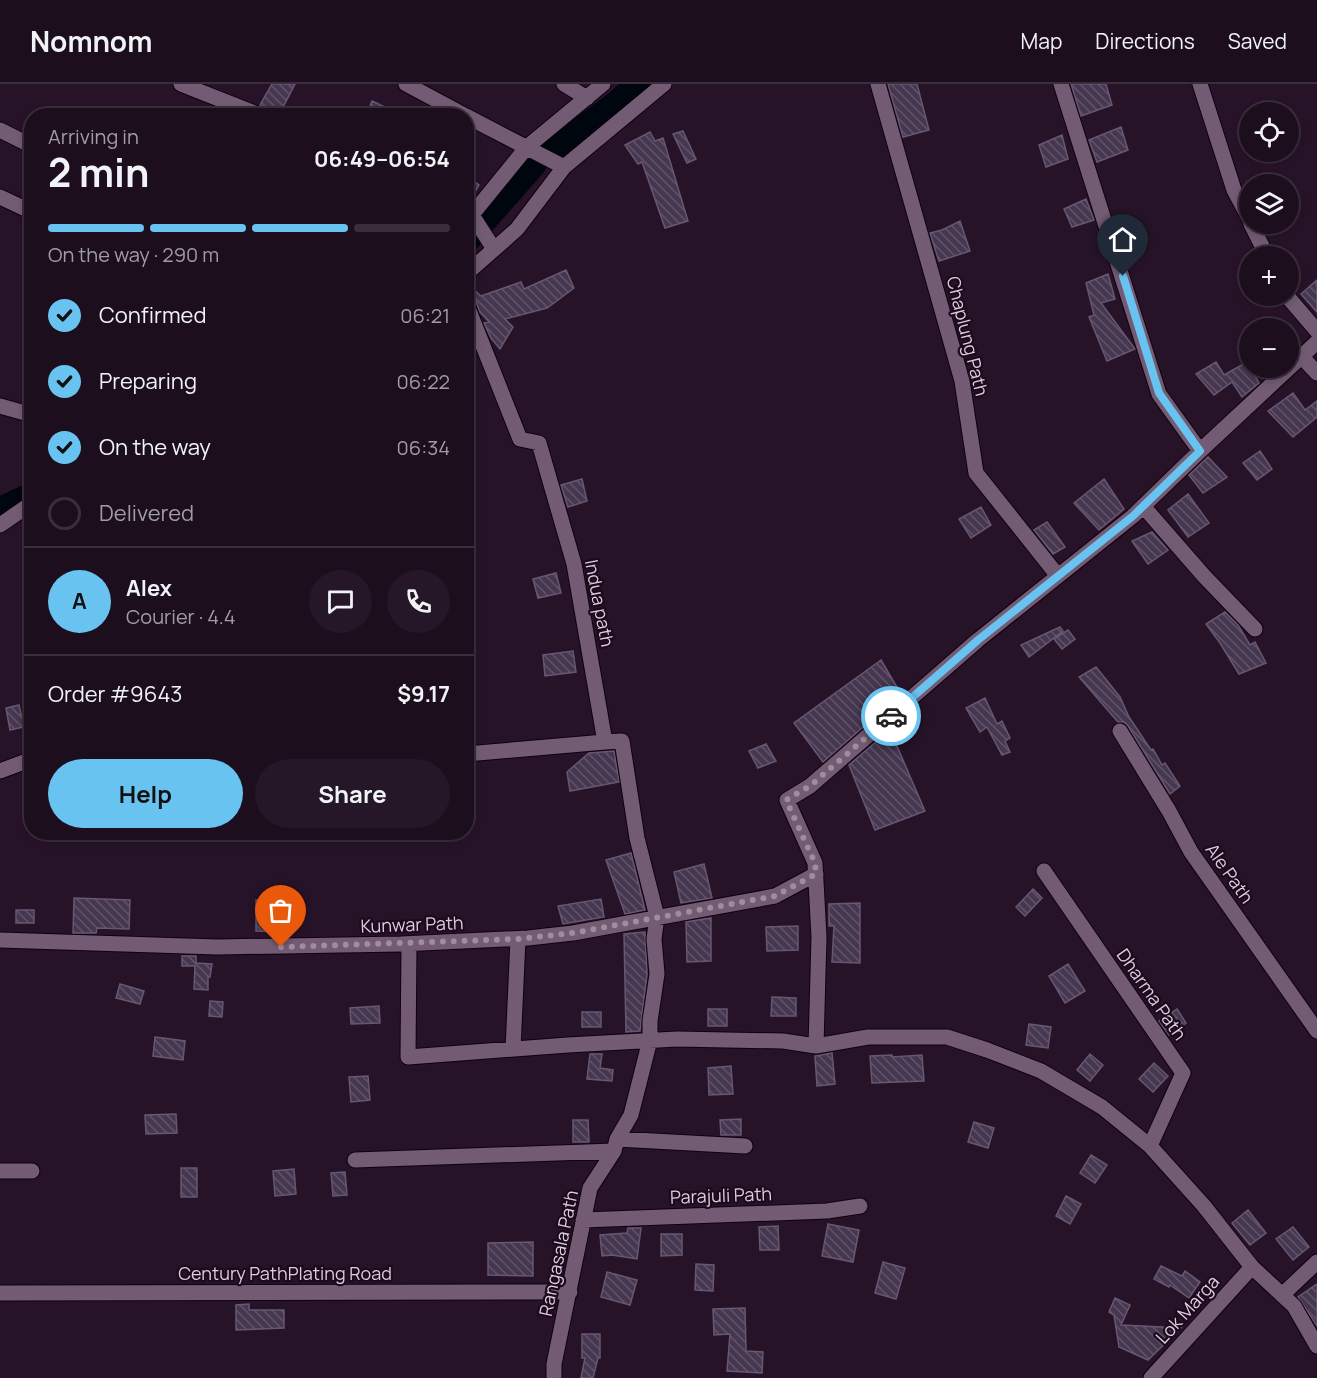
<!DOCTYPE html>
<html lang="en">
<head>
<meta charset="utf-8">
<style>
	body { margin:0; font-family:Manrope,sans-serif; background:#251727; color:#f1f3f6; height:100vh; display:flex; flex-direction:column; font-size:22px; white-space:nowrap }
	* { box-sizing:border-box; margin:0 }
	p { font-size:20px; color:#a09ca4 }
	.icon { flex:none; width:33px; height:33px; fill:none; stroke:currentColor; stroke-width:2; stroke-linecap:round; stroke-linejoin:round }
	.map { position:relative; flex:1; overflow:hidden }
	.sheet { position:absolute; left:24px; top:24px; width:450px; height:732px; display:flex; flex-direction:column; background:#1d0e1e; border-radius:24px; box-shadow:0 3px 9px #0003,0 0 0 2px #3b2e3c }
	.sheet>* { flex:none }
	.buttons { position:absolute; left:1239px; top:18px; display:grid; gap:12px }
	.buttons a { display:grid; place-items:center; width:60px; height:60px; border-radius:50%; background:#1d0e1e; box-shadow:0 3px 9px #0003,0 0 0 2px #3b2e3c; font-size:30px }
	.pin { position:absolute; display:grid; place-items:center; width:51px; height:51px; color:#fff; margin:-62px -26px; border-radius:50% 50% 50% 0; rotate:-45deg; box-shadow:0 0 6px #0007 }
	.pin .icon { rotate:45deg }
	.courier { position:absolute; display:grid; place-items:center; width:60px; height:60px; margin:-30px; border:4px solid #69c3f1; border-radius:50%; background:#fff; color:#222; box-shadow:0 2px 8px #0007 }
	.head em { font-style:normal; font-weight:700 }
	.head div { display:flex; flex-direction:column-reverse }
	.head { display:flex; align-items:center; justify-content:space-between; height:102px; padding:0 24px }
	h1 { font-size:39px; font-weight:700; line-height:45px }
	.bar { display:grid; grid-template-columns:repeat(4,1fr); gap:9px 6px; align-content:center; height:72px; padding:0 24px }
	.bar i { height:8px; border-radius:4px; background:#3b2e3c }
	.bar .selected { background:#69c3f1 }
	.bar p { grid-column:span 4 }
	.line { display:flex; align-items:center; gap:15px; padding:0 24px; border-top:2px solid #3b2e3c }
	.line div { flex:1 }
	.round { display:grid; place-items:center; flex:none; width:63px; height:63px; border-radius:32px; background:#251727 }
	ol { padding:0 24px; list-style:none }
	li { display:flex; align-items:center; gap:18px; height:66px }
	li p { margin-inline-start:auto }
	li .icon { padding:6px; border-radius:50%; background:#69c3f1; color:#111; stroke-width:4 }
	li:last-child { color:#a09ca4 }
	li i { width:33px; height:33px; border:3px solid #3b2e3c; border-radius:50% }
	.action { display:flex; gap:12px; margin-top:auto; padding:12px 24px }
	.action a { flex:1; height:69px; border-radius:36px; background:#69c3f1; color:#111; font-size:24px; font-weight:700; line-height:69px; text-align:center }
	.action a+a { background:#251727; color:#f1f3f6 }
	header { display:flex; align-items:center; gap:36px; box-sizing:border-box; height:84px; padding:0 30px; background:#1d0e1e; border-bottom:2px solid #3b2e3c }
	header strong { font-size:28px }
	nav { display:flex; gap:33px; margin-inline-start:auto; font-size:21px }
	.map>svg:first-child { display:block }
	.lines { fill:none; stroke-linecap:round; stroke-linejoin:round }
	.river { stroke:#00060d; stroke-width:26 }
	.building { fill:url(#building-back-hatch); stroke:#685772; stroke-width:1.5 }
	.street-casing { stroke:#0f0110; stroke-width:17 }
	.street { stroke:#725b73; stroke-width:15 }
	.done { stroke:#9d8d9d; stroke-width:6; stroke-dasharray:0 10.8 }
	.route { stroke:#69c3f1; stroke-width:8 }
	.labels { text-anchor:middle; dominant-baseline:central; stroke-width:4.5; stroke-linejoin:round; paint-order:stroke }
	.street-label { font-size:18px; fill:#dccedc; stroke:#1d0a1e }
</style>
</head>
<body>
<header>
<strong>Nomnom</strong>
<nav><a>Map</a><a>Directions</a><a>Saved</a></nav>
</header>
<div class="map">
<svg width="1317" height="1294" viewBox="0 0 1317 1294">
	<defs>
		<pattern id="building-back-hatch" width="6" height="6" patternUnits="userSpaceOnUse" patternTransform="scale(1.5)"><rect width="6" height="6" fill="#463750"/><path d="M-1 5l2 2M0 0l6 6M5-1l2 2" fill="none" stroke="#605369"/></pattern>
	</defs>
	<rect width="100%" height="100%" fill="#271328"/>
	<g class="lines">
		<path class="river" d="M554,65L615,21L638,0
			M466,157L534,80
			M0,426L32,411"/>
	</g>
	<path class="building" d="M272,0H295L279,31L260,21Z
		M888,0H917L929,46L903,53Z
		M1071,0H1106L1112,21L1081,32Z
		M372,17L387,24L383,32H366Z
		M1121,43L1128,66L1097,78L1089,56Z
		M683,47L696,75L687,79L673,50Z
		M650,48L655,57L663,54L688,137L665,144L642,78L638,80L625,61Z
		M1062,51L1068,75L1046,83L1039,61Z
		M466,92L479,101L468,120H466Z
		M1086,115L1094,136L1072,143L1064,125Z
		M960,137L970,167L939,177L930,149L942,146Z
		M566,186L574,204L547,224L505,235L513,243L500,265L491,254L484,239L489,238L480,228L475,215L468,210L473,205L481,212L521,198L524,205Z
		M1108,190L1115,215L1101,219L1135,265L1107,277L1089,233L1094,231L1086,199Z
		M1317,196V228L1301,210Z
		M1216,278L1224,291L1247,278L1259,299L1242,313L1232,298L1214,311L1196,290Z
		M1293,309L1305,326L1317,317V333L1293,353L1268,327Z
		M1260,367L1272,385L1257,396L1243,379Z
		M1208,373L1227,393L1203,409L1189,391Z
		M582,395L587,417L568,423L561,401Z
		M1104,395L1124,425L1099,446L1074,419Z
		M1188,410L1209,439L1188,453L1168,426Z
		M981,423L991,441L971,454L959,435Z
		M1047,438L1065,463L1053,470L1034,446Z
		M1152,448L1168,466L1148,480L1132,457Z
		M556,489L561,509L538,514L533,495Z
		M1225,528L1238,541L1250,561L1255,558L1266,579L1239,590L1220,559L1206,540Z
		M1060,543L1063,547L1029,573L1021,561Z
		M1068,546L1075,555L1062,565L1054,555Z
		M573,567L576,588L545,592L543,571Z
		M881,576L901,610L823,678L794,639Z
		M1096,583L1120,613L1129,633L1151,666L1153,665L1162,681L1165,679L1180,702L1170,710L1128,642L1124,638H1118L1079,593Z
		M985,614L997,640L1002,637L1010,654L1005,657L1010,668L1002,671L987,643L980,648L966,624Z
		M19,621L21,631L29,629L32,641L10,646L6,624Z
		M890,646L925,727L875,746L849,681Z
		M766,660L776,677L758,684L749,667Z
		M614,667L619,698L570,707L567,688L589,669Z
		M631,769L645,826L625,830L606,776Z
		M704,780L712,814L681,819L674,788Z
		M1033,805L1042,814L1025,832L1016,823Z
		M74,814L130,816L129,845L97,844L96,849H73Z
		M601,815L604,833L563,840L558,822Z
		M256,816L286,817V848L256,847Z
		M860,819V879L832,878L834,842H829V820Z
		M16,826H34V839H16Z
		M711,834V877L687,878L686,838Z
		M798,842V866L767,867L766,843Z
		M645,848L647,890L640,947L626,948L624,850Z
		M182,872H196V879L212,880L210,893H208V906L194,905L195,882H182Z
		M1068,880L1085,907L1065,919L1049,892Z
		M120,900L144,907L140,920L116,914Z
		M772,913L796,914V932H771Z
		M210,917L223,918L222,933L209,932Z
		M379,922L380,939L351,940L350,924Z
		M708,925H727V942H708Z
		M1177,925L1186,939L1169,951L1159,937Z
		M582,928H601V943H582Z
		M1029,940L1051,943L1048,964L1026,961Z
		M155,953L185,957L183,976L153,972Z
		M832,969L835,1000L817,1002L815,972Z
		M590,970H602L600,984L613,986L612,997L587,995Z
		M1090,970L1103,981L1090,997L1077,986Z
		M892,971V973L922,971L924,997L872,999L870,972Z
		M1154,979L1168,992L1153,1008L1139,995Z
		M731,982L733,1010L709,1011L708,984Z
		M368,992L370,1016L351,1018L349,993Z
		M176,1030L177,1049L146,1050L145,1031Z
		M741,1035V1051H721L720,1036Z
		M573,1036H588L589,1058H573Z
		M974,1038L994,1044L988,1064L968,1058Z
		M1091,1071L1107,1081L1095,1099L1080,1089Z
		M181,1084H197V1113H181Z
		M294,1085L296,1110L275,1112L273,1087Z
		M345,1088L347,1111L333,1112L331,1089Z
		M1066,1112L1081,1120L1070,1140L1056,1132Z
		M1248,1126L1266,1149L1250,1161L1232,1139Z
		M828,1140L859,1146L853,1178L822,1172Z
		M778,1142L779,1166H760L759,1143Z
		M1293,1143L1309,1163L1293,1176L1276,1155Z
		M628,1144H641L637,1175L612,1171L602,1172L600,1151L627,1149Z
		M661,1150H682V1171L661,1172Z
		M533,1158V1192L488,1191V1159Z
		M883,1178L905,1184L896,1215L875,1209Z
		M696,1180L714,1181L713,1207L695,1206Z
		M1161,1182L1182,1192L1185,1187L1200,1198L1189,1214L1170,1201L1169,1203L1154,1195Z
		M607,1188L637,1196L630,1221L601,1213Z
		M1317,1200V1242L1298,1213Z
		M1115,1214L1130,1221L1121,1241L1181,1244L1148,1276L1119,1263L1114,1231L1109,1228Z
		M249,1220V1226H284V1244L236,1246V1221Z
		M745,1224L746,1267L763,1268L762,1289L727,1287L730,1250L714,1251L713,1225Z
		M582,1250H600V1274H598L593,1294H581L585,1274H582Z"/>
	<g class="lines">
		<g class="street-casing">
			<path id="street" d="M181,0L262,32
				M406,0L466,32
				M564,0L587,14
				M878,0L962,297L976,389L1058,492
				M1061,0L1159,310L1200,367
				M1200,0L1234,106L1250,136
				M466,32L564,83
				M0,46L32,62
				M0,113L32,128
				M466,129L472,131L494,165
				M466,138L527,63L603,0
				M1251,140L1267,172
				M466,190L517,145L564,83L664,0
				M1287,212L1317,247
				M466,219L520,355L539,359L574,480L605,658L622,657L637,754L657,833L654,855L657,890L650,937V956L631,1031L617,1055L614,1067L590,1104L554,1280V1294
				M1302,273L1317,289
				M0,322L32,331
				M1143,422L1204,492L1255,545
				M0,441L32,419
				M1120,647L1169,727L1191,768L1317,947
				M466,670L605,658
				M0,687L32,675
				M1044,787L1183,989L1150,1062
				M0,856L217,863L401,860L528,854L573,849L775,812L816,790
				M409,860L408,973L568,961L677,955L783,957L816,962L868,953H947L987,966L1041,987L1102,1023L1150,1062L1204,1122L1252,1183L1294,1222L1317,1262
				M816,962L819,853L815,779L787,716L810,702L978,556L1133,432L1200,367L1317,258
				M513,965L518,855
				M617,1055L745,1062
				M355,1076L614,1067
				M0,1087H32
				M583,1136L827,1127L860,1122
				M0,1209L570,1208
				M1282,1211L1317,1178
				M1151,1294L1252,1183"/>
		</g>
		<use href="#street" class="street"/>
	</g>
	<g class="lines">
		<path class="done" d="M281,863L518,855L573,849L775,812L816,790L815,779L786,716L810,702L891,632"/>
		<path class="route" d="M891,632L978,556L1133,432L1200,367L1159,309L1123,192"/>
	</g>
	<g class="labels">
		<g class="street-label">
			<text transform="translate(968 252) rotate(76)">Chaplung Path</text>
			<text transform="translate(600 519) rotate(79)">Indua path</text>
			<text transform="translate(1230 789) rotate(55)">Ale Path</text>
			<text transform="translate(412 840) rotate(-2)">Kunwar Path</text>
			<text transform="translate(1152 910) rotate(55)">Dharma Path</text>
			<text transform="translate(721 1111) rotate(-2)">Parajuli Path</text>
			<text transform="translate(558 1169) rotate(-78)">Rangasala Path</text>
			<text x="285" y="1189">Century PathPlating Road</text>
			<text transform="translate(1187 1225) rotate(-48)">Lok Marga</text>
		</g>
	</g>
</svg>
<div class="buttons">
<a><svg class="icon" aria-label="locate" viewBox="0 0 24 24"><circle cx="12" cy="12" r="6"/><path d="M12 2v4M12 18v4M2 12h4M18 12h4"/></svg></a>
<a><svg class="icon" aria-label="layers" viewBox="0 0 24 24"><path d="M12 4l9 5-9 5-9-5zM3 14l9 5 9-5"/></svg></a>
<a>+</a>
<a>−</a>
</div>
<div class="pin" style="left:281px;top:863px;background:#ea580c"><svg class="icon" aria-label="bag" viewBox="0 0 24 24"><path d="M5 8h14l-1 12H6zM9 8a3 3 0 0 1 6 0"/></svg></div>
<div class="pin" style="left:1123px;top:192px;background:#1f2937"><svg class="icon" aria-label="home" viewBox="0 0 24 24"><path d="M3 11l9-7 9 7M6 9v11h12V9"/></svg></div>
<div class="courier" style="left:891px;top:632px"><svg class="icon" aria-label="car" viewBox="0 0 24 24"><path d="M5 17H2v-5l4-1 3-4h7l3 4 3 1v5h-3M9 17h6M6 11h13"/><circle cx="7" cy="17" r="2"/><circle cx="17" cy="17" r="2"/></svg></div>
<section class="sheet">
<div class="head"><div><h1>2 min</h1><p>Arriving in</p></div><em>06:49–06:54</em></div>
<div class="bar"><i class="selected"></i><i class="selected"></i><i class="selected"></i><i></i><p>On the way · 290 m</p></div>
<ol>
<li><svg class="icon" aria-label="check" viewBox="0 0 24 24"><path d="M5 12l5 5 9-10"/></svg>Confirmed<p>06:21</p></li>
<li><svg class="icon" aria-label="check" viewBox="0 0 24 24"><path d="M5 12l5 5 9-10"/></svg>Preparing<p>06:22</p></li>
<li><svg class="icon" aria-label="check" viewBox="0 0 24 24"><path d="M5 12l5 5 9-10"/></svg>On the way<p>06:34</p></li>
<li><i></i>Delivered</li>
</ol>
<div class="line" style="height:108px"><b class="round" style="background:#69c3f1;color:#111">A</b><div><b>Alex</b><p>Courier · 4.4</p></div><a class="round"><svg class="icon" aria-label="chat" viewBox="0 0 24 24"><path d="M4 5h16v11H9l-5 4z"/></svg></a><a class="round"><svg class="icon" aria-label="phone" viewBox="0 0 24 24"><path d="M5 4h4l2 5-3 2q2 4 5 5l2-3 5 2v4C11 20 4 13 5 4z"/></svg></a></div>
<div class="line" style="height:78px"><div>Order #9643</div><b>$9.17</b></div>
<div class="action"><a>Help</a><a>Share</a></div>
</section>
</div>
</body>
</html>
